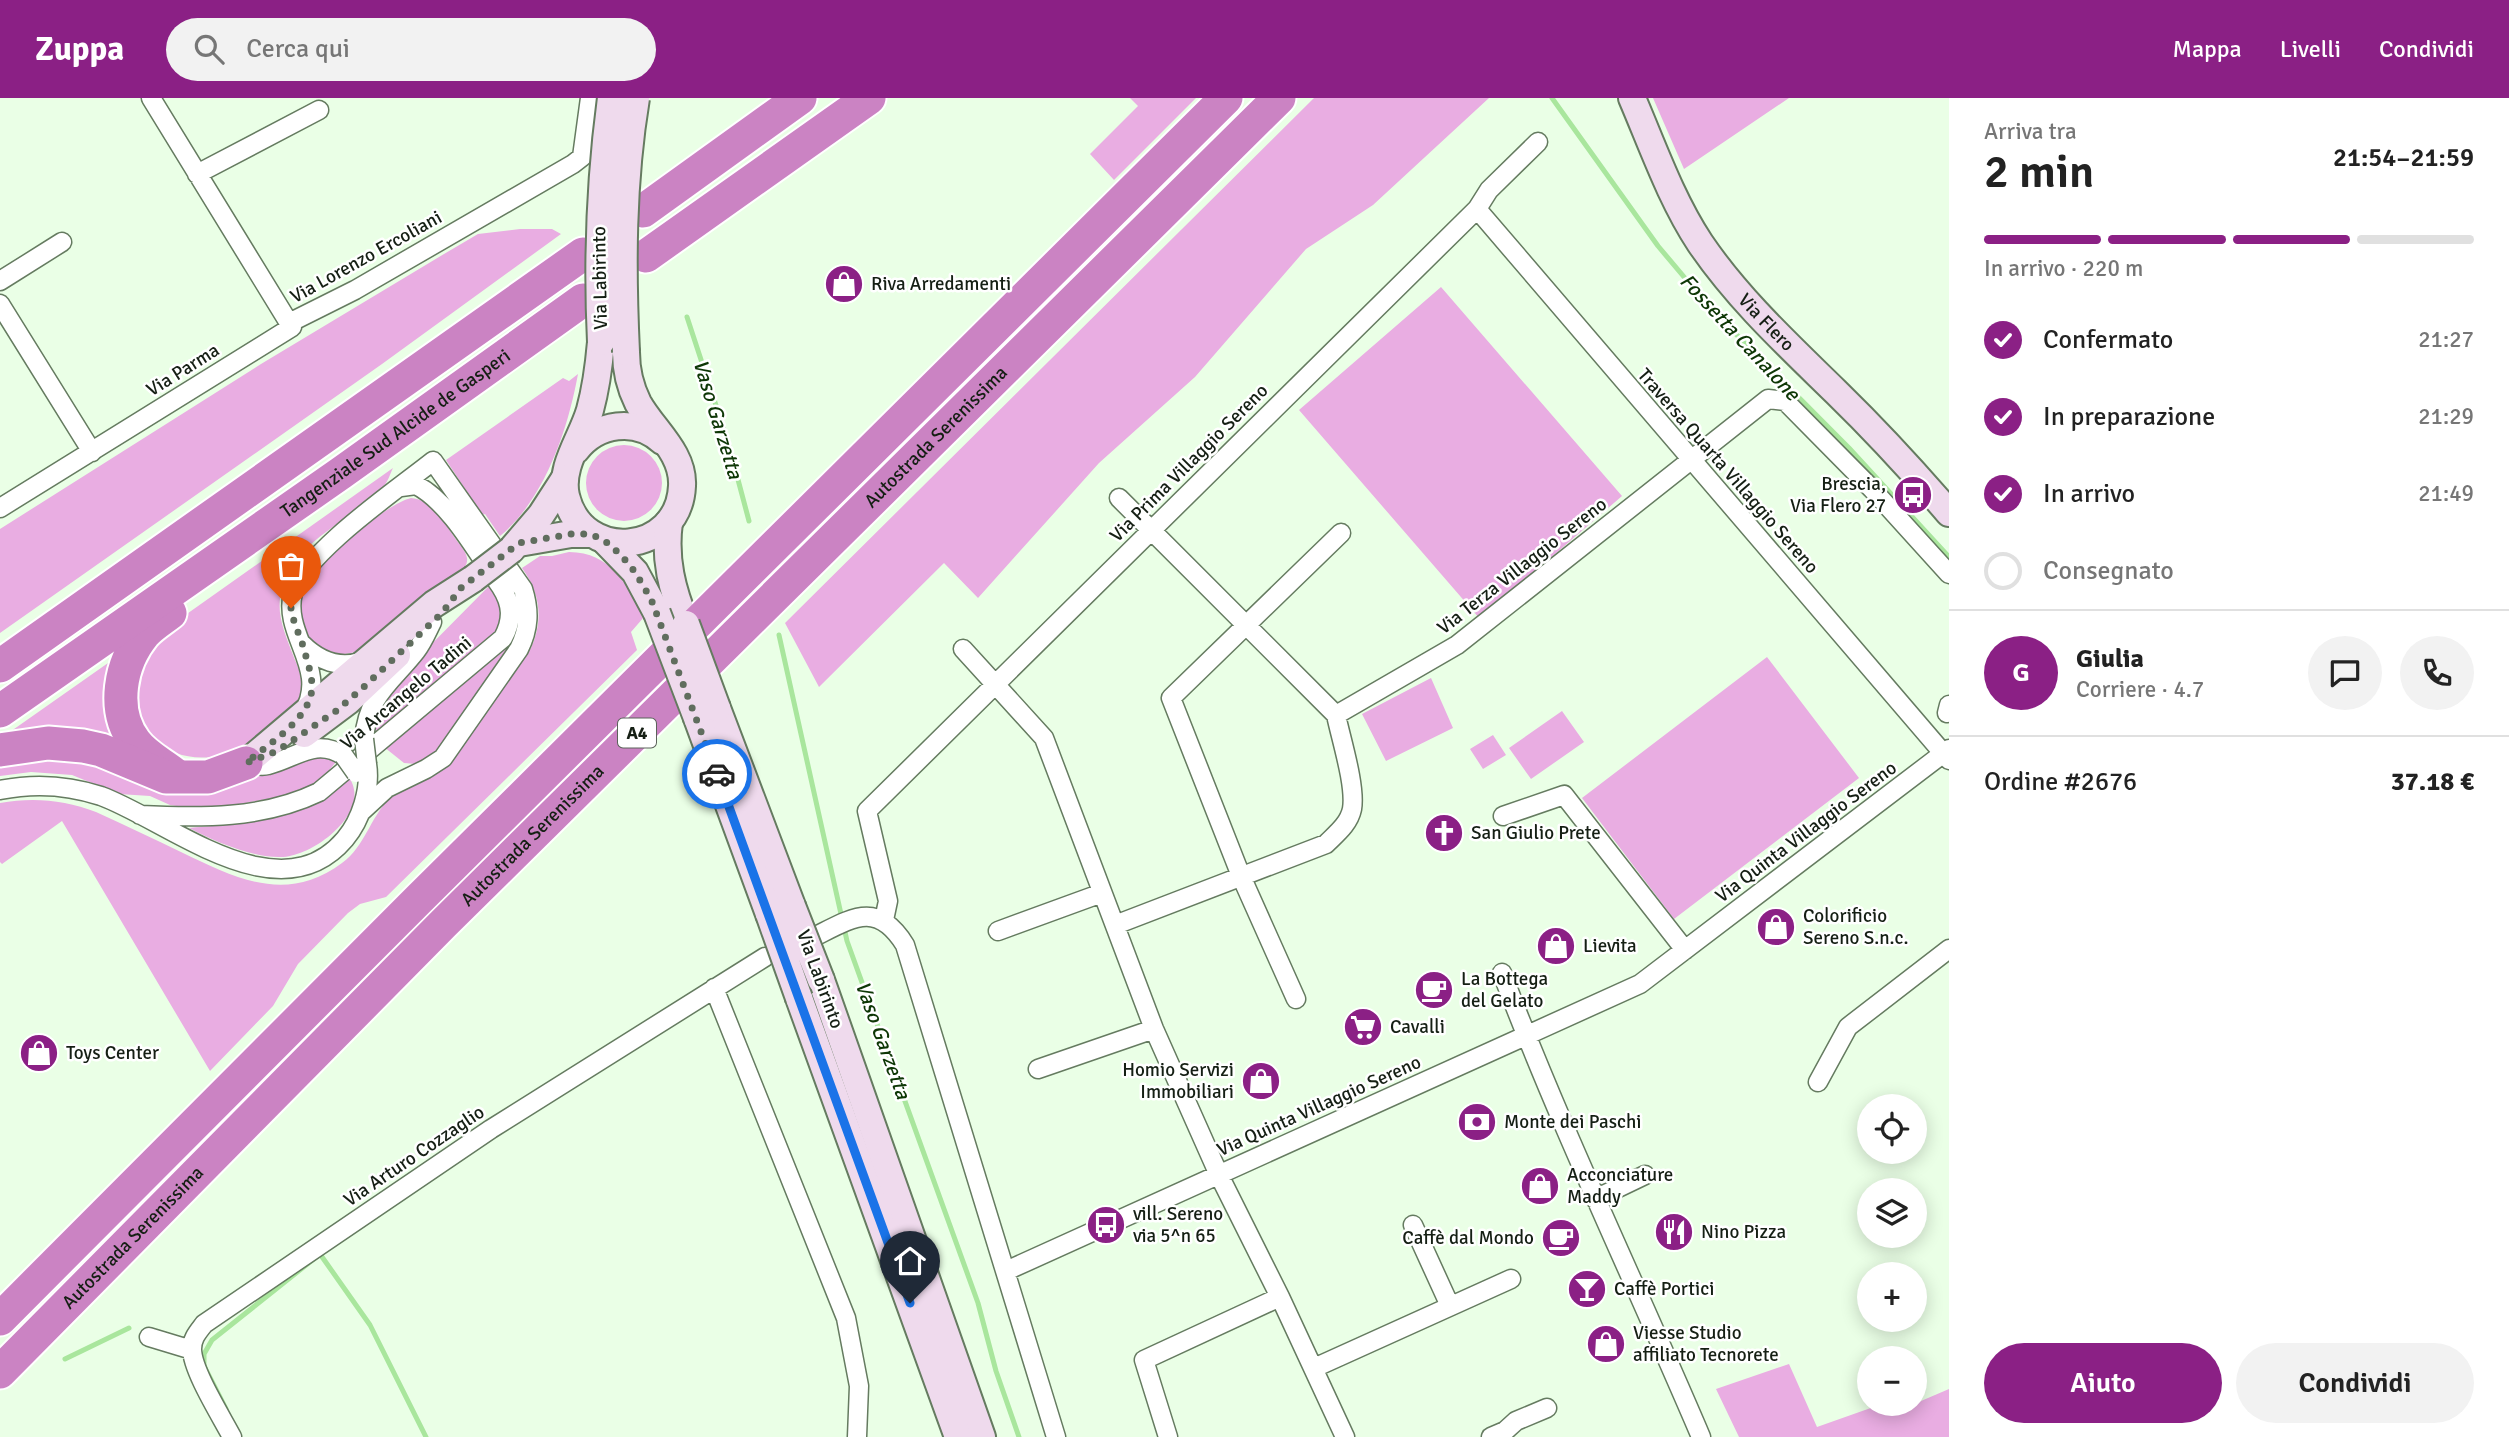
<!DOCTYPE html>
<html lang="it">
<head>
<meta charset="utf-8">
<style>
	body { margin:0; font-family:Signika,sans-serif; background:#f2f2f2; color:#222; height:100vh; display:flex; flex-direction:column; font-size:26px; white-space:nowrap }
	* { box-sizing:border-box; margin:0 }
	p { font-size:23px; color:#767676 }
	.icon { flex:none; width:38px; height:38px; fill:none; stroke:currentColor; stroke-width:2; stroke-linecap:round; stroke-linejoin:round }
	.map { position:relative; flex:1; overflow:hidden }
	.details { display:flex; flex-direction:column; background:#fff; width:560px }
	.details>* { flex:none }
	.tools { position:absolute; left:1857px; top:996px; display:grid; gap:14px }
	.tools a { display:grid; place-items:center; width:70px; height:70px; border-radius:50%; background:#fff; box-shadow:0 4px 18px #0003; font-size:35px }
	.pin { position:absolute; display:grid; place-items:center; width:60px; height:60px; color:#fff; margin:-72px -30px; border-radius:50% 50% 50% 0; rotate:-45deg; box-shadow:0 0 7px #0007 }
	.pin .icon { rotate:45deg }
	.courier { position:absolute; display:grid; place-items:center; width:70px; height:70px; margin:-35px; border:5px solid #1a73e8; border-radius:50%; background:#fff; color:#222; box-shadow:0 2px 9px #0007 }
	.overview em { font-style:normal; font-weight:600 }
	.overview div { display:flex; flex-direction:column-reverse }
	.overview { display:flex; align-items:center; justify-content:space-between; height:119px; padding:0 35px }
	h1 { font-size:46px; font-weight:600; line-height:52px }
	.bar { display:grid; grid-template-columns:repeat(4,1fr); gap:10px 7px; align-content:center; height:84px; padding:0 35px }
	.bar i { height:9px; border-radius:5px; background:#e0e0e0 }
	.bar .selected { background:#8b2085 }
	.bar p { grid-column:span 4 }
	.line { display:flex; align-items:center; gap:18px; padding:0 35px; border-top:2px solid #e0e0e0 }
	.line div { flex:1 }
	.round { display:grid; place-items:center; flex:none; width:74px; height:74px; border-radius:37px; background:#f2f2f2 }
	ol { padding:0 35px; list-style:none }
	li { display:flex; align-items:center; gap:21px; height:77px }
	li p { margin-inline-start:auto }
	li .icon { padding:7px; border-radius:50%; background:#8b2085; color:#fff; stroke-width:4 }
	li:last-child { color:#767676 }
	li i { width:38px; height:38px; border:4px solid #e0e0e0; border-radius:50% }
	.cta { display:flex; gap:14px; margin-top:auto; padding:14px 35px }
	.cta a { flex:1; height:80px; border-radius:42px; background:#8b2085; color:#fff; font-size:28px; font-weight:600; line-height:80px; text-align:center }
	.cta a+a { background:#f2f2f2; color:#222 }
	header { display:flex; align-items:center; gap:42px; box-sizing:border-box; height:98px; padding:0 35px; background:#8b2085; color:#fff }
	header strong { font-size:33px }
	nav { display:flex; gap:38px; margin-inline-start:auto; font-size:24px }
	.search { width:490px; height:63px; background:#f2f2f2; display:flex; align-items:center; gap:18px; box-sizing:border-box; padding:0 24px; border-radius:38px; color:#767676; font-size:26px }
	main { display:flex; flex:1; min-height:0 }
	.map>svg:first-child { display:block }
	.green { fill:#e9ade2 }
	.lines { fill:none; stroke-linecap:round; stroke-linejoin:round }
	.stream { stroke:#a9e69d; stroke-width:5 }
	.street-casing { stroke:#657b60; stroke-width:21 }
	.secondary-casing { stroke:#657b60; stroke-width:30 }
	.highway-casing { stroke:#fff; stroke-width:37 }
	.street { stroke:#fff; stroke-width:18 }
	.secondary { stroke:#efdaed; stroke-width:26 }
	.highway { stroke:#cb83c3; stroke-width:33 }
	.street-bridge-casing { stroke:#657b60; stroke-width:21; stroke-linecap:butt }
	.secondary-bridge-casing { stroke:#657b60; stroke-width:30; stroke-linecap:butt }
	.street-bridge { stroke:#fff; stroke-width:18 }
	.secondary-bridge { stroke:#efdaed; stroke-width:26 }
	.done { stroke:#606d5e; stroke-width:7; stroke-dasharray:0 12.6 }
	.route { stroke:#1a73e8; stroke-width:9 }
	.labels { text-anchor:middle; dominant-baseline:central; stroke-width:5; stroke-linejoin:round; paint-order:stroke }
	.shield { fill:#fff; stroke:#5b625a; stroke-width:2 }
	.shield-label { font-size:18px; font-weight:bold; fill:#151f14 }
	.street-label { font-size:19px; fill:#151f14; stroke:#fff }
	.poi-label { font-size:19px; fill:#151f14; stroke:#fff; text-anchor:start }
	.water-label { font-size:21px; font-style:italic; fill:#0e3706; stroke:#fff }
</style>
</head>
<body>
<header>
<strong>Zuppa</strong>
<div class="search"><svg class="icon" aria-label="search" viewBox="0 0 24 24"><circle cx="10" cy="10" r="6"/><path d="M15 15l6 6"/></svg>Cerca qui</div>
<nav><a>Mappa</a><a>Livelli</a><a>Condividi</a></nav>
</header>
<main>
<div class="map">
<svg width="1949" height="1339" viewBox="0 0 1949 1339">
	<rect width="100%" height="100%" fill="#eaffe6"/>
	<path class="green" d="M1130,0H1196L1114,82L1090,56L1138,8Z
		M1314,0H1489L1373,107L1306,151L1195,279L1099,365L978,500L944,465L819,589L785,525Z
		M1653,0H1789L1684,71Z
		M520,131H552L561,136L382,266L0,535V431L261,266L444,156L478,136Z
		M1441,189L1622,398L1480,521L1299,312Z
		M578,276C568,331 545,401 500,438L485,416L482,417L446,362L563,280L569,283Z
		M586 385a38 38 0 1 1 76 0a38 38 0 1 1-76 0Z
		M393,370C390,376 388,384 383,389C357,418 316,433 294,466C270,504 280,523 295,562C299,571 303,583 302,593C300,609 262,642 247,649C236,655 224,660 213,665L211,659C166,664 132,632 137,587C139,565 154,548 167,530Z
		M411,400C433,402 444,424 455,440C459,446 466,453 467,460C468,465 464,471 461,475L363,552C352,555 337,559 326,554C305,545 294,515 302,494C311,469 385,406 411,400Z
		M569,454C611,454 627,487 644,519L631,534L637,552L386,799L360,806L348,815L298,866L273,908L210,973L62,723L2,766L0,764V705C33,699 65,702 96,714C125,727 154,741 183,755C237,781 287,806 342,765C365,748 370,720 389,701C407,683 435,682 452,663L531,550C544,521 540,495 522,470L540,458H552Z
		M489,488C500,503 504,518 495,535L377,635L374,631L373,619L400,578Z
		M508,547L511,549L449,641L432,660L416,666L404,665L384,649Z
		M118,558L125,649L7,636Z
		M1767,559L1859,680L1674,821L1582,700Z
		M1431,580L1453,630L1386,663L1362,616Z
		M1562,613L1584,644L1531,681L1509,650Z
		M1493,637L1506,657L1483,671L1470,651Z
		M51,653L142,679L314,657L331,660L336,664L321,682L293,696L220,710L183,709L170,707L150,698L119,696L72,677L31,674L0,678V664Z
		M347,677C376,711 314,759 281,759C254,760 213,743 189,730C221,727 286,723 313,706C325,698 336,686 347,677Z
		M1789,1266L1817,1329L1882,1306H1914L1949,1291V1339H1739L1716,1291Z"/>
	<g class="lines">
		<path class="stream" d="M1552,0L1658,148L1711,211L1849,350L1949,459
			M687,219L728,344L749,423
			M779,537L847,843L978,1205L996,1273L1019,1339
			M65,1261L129,1230
			M226,1311L204,1268V1256L212,1242L320,1156L370,1227L426,1339"/>
		<g class="street-casing">
			<path id="street" d="M151,0L289,225
				M197,76L319,12
				M1477,111L1949,662
				M0,183L62,144
				M0,206L92,354
				M289,225L355,192L573,66L582,59L590,0
				M1119,400L1336,617
				M0,410L292,229L289,225
				M302,546C319,563 340,571 363,563
				M963,551L1044,640L1154,931L1219,1077L1280,1199L1345,1339
				M303,615C330,571 282,537 293,495C304,455 398,391 433,363L523,491C530,513 529,531 519,551L443,660L426,671L387,690L361,714
				M1947,615L1949,607
				M364,641C368,596 391,585 416,553C423,544 427,534 432,524
				M246,665C253,667 261,669 268,667C296,660 316,639 344,658
				M0,692C34,685 68,687 101,698C169,723 279,819 345,741C361,722 371,691 367,666
				M140,717C201,720 263,721 319,694L503,540C513,522 512,506 501,489C479,458 450,404 416,387L401,389
				M1503,718L1564,697L1685,852
				M884,822L888,803L867,713L1477,111L1489,92L1538,44
				M1115,827L1326,746C1336,736 1349,726 1352,711C1356,688 1341,641 1336,617L1457,547L1768,301L1785,303L1872,391L1949,476
				M998,833L1102,795
				M814,839C852,820 877,802 905,847L1056,1339
				M1502,875C1562,1033 1635,1184 1701,1339
				M714,890L846,1220L859,1288L857,1339
				M1296,901L1241,778L1171,600L1341,435
				M1038,971L1154,931
				M1818,984L1848,929L1949,851
				M1595,1101L1645,1077
				M1413,1127L1450,1208
				M1006,1173L1640,886L1949,651
				M149,1239L192,1252
				M1314,1270L1511,1181
				M232,1339C221,1318 192,1272 192,1251C192,1240 198,1234 204,1226L491,1031L765,859
				M1168,1339L1144,1262L1280,1199
				M1491,1339L1505,1333L1516,1323L1547,1310"/>
		</g>
		<g class="secondary-casing">
			<g id="secondary">
				<path id="s1" d="M1632,0C1653,49 1671,101 1700,145C1738,201 1788,247 1836,294C1876,333 1913,373 1949,415"/>
				<path d="M601,244C599,267 596,290 590,312C582,340 559,369 566,398C582,466 679,457 682,388C684,355 653,332 638,305C630,289 626,272 626,254"/>
				<path d="M576,352C597,325 636,319 662,343"/>
				<path d="M669,424C664,461 672,492 686,526"/>
				<path d="M605,443L635,474L657,515"/>
				<path d="M519,445L571,436H591"/>
				<path d="M511,452L541,417L565,380"/>
				<path d="M717,610L792,808"/>
				<path d="M697,620L769,816"/>
				<path d="M304,636L348,603L397,557"/>
				<path d="M246,665L434,506L473,481"/>
				<path d="M821,882L982,1339"/>
				<path d="M799,900L958,1339"/>
			</g>
		</g>
		<g class="highway-casing">
			<g id="highway">
				<path d="M643,113L800,0"/>
				<path d="M646,158L869,0"/>
				<path d="M170,515C161,522 151,528 144,536C120,565 111,612 135,644C146,659 163,666 177,678"/>
				<path d="M0,568L583,156"/>
				<path id="s2" d="M0,613L341,375L583,202"/>
				<path d="M0,652L48,645L83,648L101,652L166,679H208L246,665"/>
				<path d="M0,1221L418,802L1226,0"/>
				<path id="s3" d="M0,1274L443,826L1279,0"/>
			</g>
		</g>
		<use href="#street" class="street"/>
		<use href="#secondary" class="secondary"/>
		<use href="#highway" class="highway"/>
		<g class="street-bridge-casing">
			<path id="street-bridge" d="M364,641L367,666
				M344,658L356,675"/>
		</g>
		<g class="secondary-bridge-casing">
			<path id="secondary-bridge" d="M601,244C597,162 600,82 611,0
				M626,254C622,169 622,84 636,0
				M473,481L511,452
				M657,515L697,620
				M686,526L717,610
				M792,808L821,882
				M769,816L799,900"/>
		</g>
		<use href="#street-bridge" class="street-bridge"/>
		<use href="#secondary-bridge" class="secondary-bridge"/>
	</g>
	<g class="lines">
		<path class="done" d="M291,510C293,525 300,537 304,551C307,563 312,576 312,589C311,621 268,646 246,665L277,653L336,613L367,586L442,515L461,490L519,445L571,436H591L605,443L621,457L635,474L651,501L717,676"/>
		<path class="route" d="M717,676L910,1205"/>
	</g>
	<defs>
		<g id="shop-disc" transform="scale(2.0125)"><circle r="9.5" fill="#8b2085" stroke="#fff"/><path d="M-5-2.5h2.3a2.7 3.5 0 0 1 5.4 0H5L5.5 6h-11ZM-1.5-2.5h3a1.5 2.3 0 0 0-3 0Z" fill="#fff"/></g>
		<g id="bus-disc" transform="scale(2.0125)"><circle r="9.5" fill="#8b2085" stroke="#fff"/><path d="M-5-6H5V4H4V6H2V4H-2V6H-4V4H-5ZM-3.5-4V0h7V-4ZM-3.5 1.2v1.5H-2V1.2ZM2 1.2v1.5H3.5V1.2Z" fill="#fff"/></g>
		<g id="church-disc" transform="scale(2.0125)"><circle r="9.5" fill="#8b2085" stroke="#fff"/><path d="M-1.2-6h2.4v3.5h3.3v2.4h-3.3V6h-2.4V-.1h-3.3v-2.4h3.3Z" fill="#fff"/></g>
		<g id="cafe-disc" transform="scale(2.0125)"><circle r="9.5" fill="#8b2085" stroke="#fff"/><path d="M-5.5-4.5H6V0H3Q3 3.5 0 3.5H-2.5Q-5.5 3.5-5.5 0ZM3-3.2v2h1.7v-2ZM-6 4.5H4V6H-6Z" fill="#fff"/></g>
		<g id="supermarket-disc" transform="scale(2.0125)"><circle r="9.5" fill="#8b2085" stroke="#fff"/><path d="M-6-5.5h2.5l.6 2H6L4.5 2H-2.5L-4.4-4H-6ZM-1.5 3.2a1.3 1.3 0 1 0 .1 0ZM3 3.2a1.3 1.3 0 1 0 .1 0Z" fill="#fff"/></g>
		<g id="bank-disc" transform="scale(2.0125)"><circle r="9.5" fill="#8b2085" stroke="#fff"/><path d="M-6-4H6V4H-6ZM0-2.3a2.3 2.3 0 1 0 0 4.6a2.3 2.3 0 1 0 0-4.6Z" fill="#fff"/></g>
		<g id="restaurant-disc" transform="scale(2.0125)"><circle r="9.5" fill="#8b2085" stroke="#fff"/><path d="M-5-6h1v4h1v-4h1v4h1v-4h1v5L-1.5 .5V6h-2V.5L-5-1ZM5-6V6H3V1.5H1.5Q1.5-4 5-6Z" fill="#fff"/></g>
		<g id="bar-disc" transform="scale(2.0125)"><circle r="9.5" fill="#8b2085" stroke="#fff"/><path d="M-6-5H6L.8 .8V4.5H3.5V6h-7V4.5H-.8V.8Z" fill="#fff"/></g>
	</defs>
	<g fill-rule="evenodd">
		<use href="#shop-disc" x="844" y="186"/>
		<use href="#bus-disc" x="1913" y="397"/>
		<use href="#church-disc" x="1444" y="735"/>
		<use href="#shop-disc" x="1776" y="829"/>
		<use href="#shop-disc" x="1556" y="848"/>
		<use href="#cafe-disc" x="1434" y="892"/>
		<use href="#supermarket-disc" x="1363" y="929"/>
		<use href="#shop-disc" x="39" y="955"/>
		<use href="#shop-disc" x="1261" y="983"/>
		<use href="#bank-disc" x="1477" y="1024"/>
		<use href="#shop-disc" x="1540" y="1088"/>
		<use href="#bus-disc" x="1106" y="1127"/>
		<use href="#restaurant-disc" x="1674" y="1134"/>
		<use href="#cafe-disc" x="1561" y="1140"/>
		<use href="#bar-disc" x="1587" y="1191"/>
		<use href="#shop-disc" x="1606" y="1246"/>
	</g>
	<g class="labels">
		<rect class="shield" x="618" y="620.5" width="38" height="29" rx="5"/>
		<g class="shield-label">
			<text x="637" y="635">A4</text>
		</g>
		<g class="street-label">
			<text transform="translate(366 159) rotate(-29)">Via Lorenzo Ercoliani</text>
			<text transform="translate(600 180) rotate(-91)">Via Labirinto</text>
			<text stroke="none"><textPath href="#s1" startOffset="264">Via Flero</textPath></text>
			<text transform="translate(183 272) rotate(-32)">Via Parma</text>
			<text stroke="none"><textPath href="#s2" startOffset="483">Tangenziale Sud Alcide de Gasperi</textPath></text>
			<text stroke="none"><textPath href="#s3" startOffset="1323">Autostrada Serenissima</textPath></text>
			<text transform="translate(1189 365) rotate(-45)">Via Prima Villaggio Sereno</text>
			<text transform="translate(1728 373) rotate(49)">Traversa Quarta Villaggio Sereno</text>
			<text transform="translate(1522 468) rotate(-38)">Via Terza Villaggio Sereno</text>
			<text transform="translate(406 595) rotate(-40)">Via Arcangelo Tadini</text>
			<text transform="translate(1806 734) rotate(-37)">Via Quinta Villaggio Sereno</text>
			<text stroke="none"><textPath href="#s3" startOffset="756">Autostrada Serenissima</textPath></text>
			<text transform="translate(820 881) rotate(70)">Via Labirinto</text>
			<text transform="translate(1319 1008) rotate(-24)">Via Quinta Villaggio Sereno</text>
			<text transform="translate(414 1058) rotate(-34)">Via Arturo Cozzaglio</text>
			<text stroke="none"><textPath href="#s3" startOffset="189">Autostrada Serenissima</textPath></text>
		</g>
		<g class="poi-label">
			<text x="871" y="186">Riva Arredamenti</text>
			<text x="1886" y="386" text-anchor="end">Brescia,<tspan x="1886" dy="22">Via Flero 27</tspan></text>
			<text x="1471" y="735">San Giulio Prete</text>
			<text x="1803" y="818">Colorificio<tspan x="1803" dy="22">Sereno S.n.c.</tspan></text>
			<text x="1583" y="848">Lievita</text>
			<text x="1461" y="881">La Bottega<tspan x="1461" dy="22">del Gelato</tspan></text>
			<text x="1390" y="929">Cavalli</text>
			<text x="66" y="955">Toys Center</text>
			<text x="1234" y="972" text-anchor="end">Homio Servizi<tspan x="1234" dy="22">Immobiliari</tspan></text>
			<text x="1504" y="1024">Monte dei Paschi</text>
			<text x="1567" y="1077">Acconciature<tspan x="1567" dy="22">Maddy</tspan></text>
			<text x="1133" y="1116">vill. Sereno<tspan x="1133" dy="22">via 5^n 65</tspan></text>
			<text x="1701" y="1134">Nino Pizza</text>
			<text x="1534" y="1140" text-anchor="end">Caffè dal Mondo</text>
			<text x="1614" y="1191">Caffè Portici</text>
			<text x="1633" y="1235">Viesse Studio<tspan x="1633" dy="22">affiliato Tecnorete</tspan></text>
		</g>
		<g class="water-label">
			<text transform="translate(1740 239) rotate(47)">Fossetta Canalone</text>
			<text transform="translate(718 321) rotate(73)">Vaso Garzetta</text>
			<text transform="translate(883 942) rotate(70)">Vaso Garzetta</text>
		</g>
	</g>
</svg>
<div class="tools">
<a><svg class="icon" aria-label="locate" viewBox="0 0 24 24"><circle cx="12" cy="12" r="6"/><path d="M12 2v4M12 18v4M2 12h4M18 12h4"/></svg></a>
<a><svg class="icon" aria-label="layers" viewBox="0 0 24 24"><path d="M12 4l9 5-9 5-9-5zM3 14l9 5 9-5"/></svg></a>
<a>+</a>
<a>−</a>
</div>
<div class="pin" style="left:291px;top:510px;background:#ea580c"><svg class="icon" aria-label="bag" viewBox="0 0 24 24"><path d="M5 8h14l-1 12H6zM9 8a3 3 0 0 1 6 0"/></svg></div>
<div class="pin" style="left:910px;top:1205px;background:#1f2937"><svg class="icon" aria-label="home" viewBox="0 0 24 24"><path d="M3 11l9-7 9 7M6 9v11h12V9"/></svg></div>
<div class="courier" style="left:717px;top:676px"><svg class="icon" aria-label="car" viewBox="0 0 24 24"><path d="M5 17H2v-5l4-1 3-4h7l3 4 3 1v5h-3M9 17h6M6 11h13"/><circle cx="7" cy="17" r="2"/><circle cx="17" cy="17" r="2"/></svg></div>
</div>
<section class="details">
<div class="overview"><div><h1>2 min</h1><p>Arriva tra</p></div><em>21:54–21:59</em></div>
<div class="bar"><i class="selected"></i><i class="selected"></i><i class="selected"></i><i></i><p>In arrivo · 220 m</p></div>
<ol>
<li><svg class="icon" aria-label="check" viewBox="0 0 24 24"><path d="M5 12l5 5 9-10"/></svg>Confermato<p>21:27</p></li>
<li><svg class="icon" aria-label="check" viewBox="0 0 24 24"><path d="M5 12l5 5 9-10"/></svg>In preparazione<p>21:29</p></li>
<li><svg class="icon" aria-label="check" viewBox="0 0 24 24"><path d="M5 12l5 5 9-10"/></svg>In arrivo<p>21:49</p></li>
<li><i></i>Consegnato</li>
</ol>
<div class="line" style="height:126px"><b class="round" style="background:#8b2085;color:#fff">G</b><div><b>Giulia</b><p>Corriere · 4.7</p></div><a class="round"><svg class="icon" aria-label="chat" viewBox="0 0 24 24"><path d="M4 5h16v11H9l-5 4z"/></svg></a><a class="round"><svg class="icon" aria-label="phone" viewBox="0 0 24 24"><path d="M5 4h4l2 5-3 2q2 4 5 5l2-3 5 2v4C11 20 4 13 5 4z"/></svg></a></div>
<div class="line" style="height:91px"><div>Ordine #2676</div><b>37.18 €</b></div>
<div class="cta"><a>Aiuto</a><a>Condividi</a></div>
</section>
</main>
</body>
</html>
